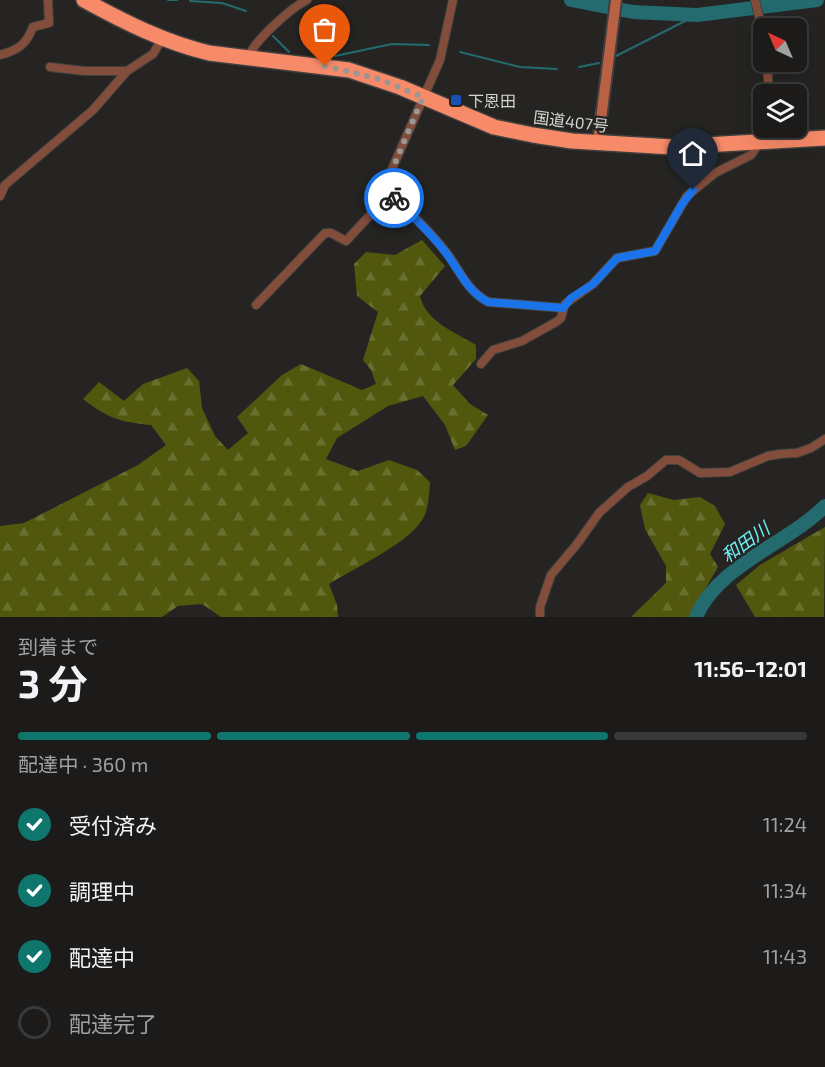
<!DOCTYPE html>
<html lang="ja">
<head>
<meta charset="utf-8">
<style>
	body { margin:0; font-family:"Exo 2","Noto Sans JP",sans-serif; background:#252423; color:#f1f3f6; height:100vh; display:flex; flex-direction:column; font-size:22px; white-space:nowrap }
	* { box-sizing:border-box; margin:0 }
	p { font-size:20px; color:#a0a1a2 }
	.icon { flex:none; width:33px; height:33px; fill:none; stroke:currentColor; stroke-width:2; stroke-linecap:round; stroke-linejoin:round }
	.map { position:relative; height:617px; overflow:hidden }
	.drawer { display:flex; flex-direction:column; background:#1c1b1a; flex:1 }
	.drawer>* { flex:none }
	.needle { width:39px; rotate:316deg }
	.controls { position:absolute; left:753px; top:18px; display:grid; gap:12px }
	.controls a { display:grid; place-items:center; width:54px; height:54px; border-radius:9px; background:#1c1b1a; box-shadow:0 6px 24px #0002,0 0 0 2px #3a3939; font-size:30px }
	.pin { position:absolute; display:grid; place-items:center; width:51px; height:51px; color:#fff; margin:-62px -26px; border-radius:50% 50% 50% 0; rotate:-45deg; box-shadow:0 0 6px #0007 }
	.pin .icon { rotate:45deg }
	.courier { position:absolute; display:grid; place-items:center; width:60px; height:60px; margin:-30px; border:4px solid #1a73e8; border-radius:50%; background:#fff; color:#222; box-shadow:0 2px 8px #0007 }
	.summary em { font-style:normal; font-weight:700 }
	.summary div { display:flex; flex-direction:column-reverse }
	.summary { display:flex; align-items:center; justify-content:space-between; height:102px; padding:0 18px }
	h1 { font-size:39px; font-weight:700; line-height:45px }
	.bar { display:grid; grid-template-columns:repeat(4,1fr); gap:9px 6px; align-content:center; height:72px; padding:0 18px }
	.bar i { height:8px; border-radius:4px; background:#3a3939 }
	.bar .selected { background:#0f766e }
	.bar p { grid-column:span 4 }
	ol { padding:0 18px; list-style:none }
	li { display:flex; align-items:center; gap:18px; height:66px }
	li p { margin-inline-start:auto }
	li .icon { padding:6px; border-radius:50%; background:#0f766e; color:#fff; stroke-width:4 }
	li:last-child { color:#a0a1a2 }
	li i { width:33px; height:33px; border:3px solid #3a3939; border-radius:50% }
	.map>svg:first-child { display:block }
	.forest { fill:url(#forest-firs) }
	.lines { fill:none; stroke-linecap:round; stroke-linejoin:round }
	.stream { stroke:#236b6f; stroke-width:2 }
	.river { stroke:#236b6f; stroke-width:14 }
	.street-casing { stroke:#41403e; stroke-width:10 }
	.secondary-casing { stroke:#41403e; stroke-width:14 }
	.highway-casing { stroke:#41403e; stroke-width:18 }
	.street { stroke:#834d3b; stroke-width:8 }
	.secondary { stroke:#b96145; stroke-width:10 }
	.highway { stroke:#f78a68; stroke-width:15 }
	.done { stroke:#989796; stroke-width:6; stroke-dasharray:0 10.8 }
	.route { stroke:#1a73e8; stroke-width:8 }
	.transit-dot { fill:#1a4fb4; stroke:#252422; stroke-width:2 }
	.labels { text-anchor:middle; dominant-baseline:central; stroke-width:4.5; stroke-linejoin:round; paint-order:stroke }
	.poi-label { font-size:16px; fill:#d6d5d4; stroke:#252422; text-anchor:start }
	.street-label { font-size:16px; fill:#d6d5d4; stroke:#252422 }
	.water-label { font-size:18px; font-style:italic; fill:#6ef4fb; stroke:#252422 }
</style>
</head>
<body>
<div class="map">
<svg width="825" height="617" viewBox="0 0 825 617">
	<defs>
		<pattern id="forest-firs" width="22" height="20" patternUnits="userSpaceOnUse" patternTransform="scale(1.5)"><rect width="22" height="20" fill="#51580d"/><path d="M5 1l3.5 6h-7zM16 11l3.5 6h-7z" fill="#696f2f"/></pattern>
	</defs>
	<rect width="100%" height="100%" fill="#252422"/>
	<path class="forest" d="M422,240L445,266L420,296C426,322 455,332 476,345V359L453,385L470,404L488,415L466,446L455,450L445,425L423,396L388,406L337,438L326,459L358,471L389,460L417,470L430,482C429,495 429,512 420,523C404,545 353,569 329,584L337,605L338,617H221L202,604L178,606L162,617H0V526L24,523L138,465L166,445L151,425C119,422 108,418 83,399L99,382L124,401L143,384L187,368L199,381L202,408L215,436L228,450L248,433L237,417L282,375L301,364L362,390L376,384L371,370L363,360L378,312L357,296L354,264L366,252L395,255Z
		M648,493L674,500L700,497L715,506L725,524L710,554L718,567L689,617H631L666,583V566L645,529L640,505Z
		M825,527L824,617H755L736,585L760,565Z"/>
	<g class="lines">
		<path class="stream" d="M168,0H177
			M190,1L222,3L246,11
			M273,36L289,52
			M460,52L520,67L557,69
			M335,56L392,44L429,45
			M616,56L697,15
			M579,67L599,63"/>
		<path class="river" d="M571,0L633,12L697,15L817,0
			M696,617C718,565 787,544 825,506"/>
		<g class="street-casing">
			<path id="street" d="M755,0L764,37
				M0,55C18,50 26,45 33,27L49,23L48,0
				M248,59C252,42 291,8 307,0
				M767,62L769,94
				M50,67L84,71H127
				M772,128L773,142
				M384,189C406,208 428,229 446,252C460,270 466,290 488,302L563,308
				M0,196L5,185L93,110L127,71L153,54L162,39
				M256,305L325,233H331L346,241L373,212L440,60L453,0
				M481,364L493,350L522,341L556,322L561,318L565,304L593,284L617,258L655,251L687,196L715,173L751,155L756,148L757,142
				M540,617V607L551,575L577,544L599,513L628,487L647,476L666,460H679L700,473L730,472L768,456L780,454L797,453L811,448L825,439"/>
		</g>
		<g class="secondary-casing">
			<path id="secondary" d="M598,143L616,0"/>
		</g>
		<g class="highway-casing">
			<path id="highway" d="M84,0C124,22 164,42 209,53L349,70L400,87L494,127L533,135L572,141L672,147L825,138"/>
		</g>
		<use href="#street" class="street"/>
		<use href="#secondary" class="secondary"/>
		<use href="#highway" class="highway"/>
	</g>
	<g class="lines">
		<path class="done" d="M325,66L379,79L423,97L384,189L394,198"/>
		<path class="route" d="M394,198C412,215 431,233 446,253C460,271 466,290 488,302L563,308L571,298L593,284L617,258L655,251L682,204L693,190"/>
	</g>
	<rect class="transit-dot" x="450" y="94" width="12" height="12" rx="3"/>
	<g class="labels">
		<g class="poi-label">
			<text x="468" y="100">下恩田</text>
		</g>
		<g class="street-label">
			<text transform="translate(571 121) rotate(7)">国道407号</text>
		</g>
		<g class="water-label">
			<text transform="translate(745 542) rotate(-36)">和田川</text>
		</g>
	</g>
</svg>
<div class="controls">
<a><svg class="needle" viewBox="-14 -14 28 28"><path d="M0-13l5 13h-10z" fill="#e53935"/><path d="M0 13l5-13h-10z" fill="#a0a1a2"/></svg></a>
<a><svg class="icon" aria-label="layers" viewBox="0 0 24 24"><path d="M12 4l9 5-9 5-9-5zM3 14l9 5 9-5"/></svg></a>
</div>
<div class="pin" style="left:325px;top:66px;background:#ea580c"><svg class="icon" aria-label="bag" viewBox="0 0 24 24"><path d="M5 8h14l-1 12H6zM9 8a3 3 0 0 1 6 0"/></svg></div>
<div class="pin" style="left:693px;top:190px;background:#1f2937"><svg class="icon" aria-label="home" viewBox="0 0 24 24"><path d="M3 11l9-7 9 7M6 9v11h12V9"/></svg></div>
<div class="courier" style="left:394px;top:198px"><svg class="icon" aria-label="bike" viewBox="0 0 24 24"><circle cx="6" cy="16" r="4"/><circle cx="18" cy="16" r="4"/><path d="M6 16l4-8h5l3 8M10 8l3 8H6M13 5h3"/></svg></div>
</div>
<section class="drawer">
<div class="summary"><div><h1>3 分</h1><p>到着まで</p></div><em>11:56–12:01</em></div>
<div class="bar"><i class="selected"></i><i class="selected"></i><i class="selected"></i><i></i><p>配達中 · 360 m</p></div>
<ol>
<li><svg class="icon" aria-label="check" viewBox="0 0 24 24"><path d="M5 12l5 5 9-10"/></svg>受付済み<p>11:24</p></li>
<li><svg class="icon" aria-label="check" viewBox="0 0 24 24"><path d="M5 12l5 5 9-10"/></svg>調理中<p>11:34</p></li>
<li><svg class="icon" aria-label="check" viewBox="0 0 24 24"><path d="M5 12l5 5 9-10"/></svg>配達中<p>11:43</p></li>
<li><i></i>配達完了</li>
</ol>
</section>
</body>
</html>
